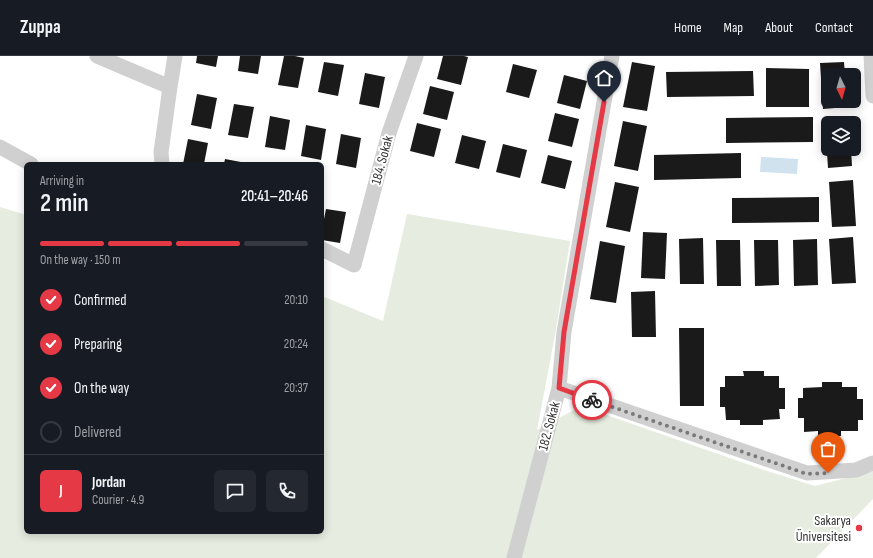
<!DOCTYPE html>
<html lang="en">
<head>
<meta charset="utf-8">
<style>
	body { margin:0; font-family:"Sofia Sans Condensed",sans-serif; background:#242831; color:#f1f3f6; height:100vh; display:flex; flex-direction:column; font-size:15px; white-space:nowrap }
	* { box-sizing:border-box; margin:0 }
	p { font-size:13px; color:#9ea1a6 }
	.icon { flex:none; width:22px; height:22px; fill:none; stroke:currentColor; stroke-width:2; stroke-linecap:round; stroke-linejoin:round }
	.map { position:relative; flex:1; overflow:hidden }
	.drawer { position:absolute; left:24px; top:106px; width:300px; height:372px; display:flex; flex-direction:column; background:#171b24; border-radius:6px; box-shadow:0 2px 10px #0003 }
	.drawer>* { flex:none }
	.needle { width:26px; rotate:175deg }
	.fabs { position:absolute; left:821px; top:12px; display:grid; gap:8px }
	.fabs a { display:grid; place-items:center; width:40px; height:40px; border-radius:6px; background:#171b24; box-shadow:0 2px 10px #0003; font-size:20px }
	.pin { position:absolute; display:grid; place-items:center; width:34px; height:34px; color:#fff; margin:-41px -17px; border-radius:50% 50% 50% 0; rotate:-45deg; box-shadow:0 0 4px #0007 }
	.pin .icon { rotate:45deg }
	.courier { position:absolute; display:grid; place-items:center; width:40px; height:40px; margin:-20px; border:3px solid #e63946; border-radius:50%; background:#fff; color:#222; box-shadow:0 1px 5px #0007 }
	.headline em { font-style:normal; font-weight:600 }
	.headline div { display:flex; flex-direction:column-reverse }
	.headline { display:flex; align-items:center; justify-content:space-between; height:68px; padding:0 16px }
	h1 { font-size:26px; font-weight:600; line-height:30px }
	.bar { display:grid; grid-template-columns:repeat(4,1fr); gap:6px 4px; align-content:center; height:48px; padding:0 16px }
	.bar i { height:5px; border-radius:3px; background:#363941 }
	.bar .current { background:#e63946 }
	.bar p { grid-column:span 4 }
	.line { display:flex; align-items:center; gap:10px; padding:0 16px; border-top:1px solid #363941 }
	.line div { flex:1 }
	.round { display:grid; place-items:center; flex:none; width:42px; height:42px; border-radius:6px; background:#242831 }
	ol { padding:0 16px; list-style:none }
	li { display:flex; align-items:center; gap:12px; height:44px }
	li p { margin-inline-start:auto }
	li .icon { padding:4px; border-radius:50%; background:#e63946; color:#fff; stroke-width:4 }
	li:last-child { color:#9ea1a6 }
	li i { width:22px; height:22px; border:2px solid #363941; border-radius:50% }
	header { display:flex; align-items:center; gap:24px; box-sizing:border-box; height:56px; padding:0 20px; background:#171b24; border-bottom:1px solid #363941 }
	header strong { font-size:19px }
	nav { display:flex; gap:22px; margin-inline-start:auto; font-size:14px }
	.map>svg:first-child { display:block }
	.green { fill:#e6ecdf }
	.water { fill:#cfe2ee }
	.building { fill:#1a1a1a }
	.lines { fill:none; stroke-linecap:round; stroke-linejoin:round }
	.street { stroke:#d0d0d0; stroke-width:15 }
	.done { stroke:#7a7a7a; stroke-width:4; stroke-dasharray:0 7.2 }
	.route { stroke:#e63946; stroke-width:5 }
	.poi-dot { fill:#e63946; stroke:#fff; stroke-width:1.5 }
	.labels { text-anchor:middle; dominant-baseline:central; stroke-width:4; stroke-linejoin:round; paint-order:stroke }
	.street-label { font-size:14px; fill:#333; stroke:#fff }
	.poi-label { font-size:14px; fill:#333; stroke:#fff; text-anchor:end }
</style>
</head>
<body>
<header>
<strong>Zuppa</strong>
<nav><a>Home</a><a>Map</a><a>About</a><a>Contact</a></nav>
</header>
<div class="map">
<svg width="873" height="502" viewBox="0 0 873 502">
	<rect width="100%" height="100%" fill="#fff"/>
	<path class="green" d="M0,151L26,159V476H322V240L383,265L407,158L570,185L555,279L537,374L581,350L764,414L815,430L873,415V443L816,502H0Z"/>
	<path class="water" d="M761,101L798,103L797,118L760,116Z"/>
	<path class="building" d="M197,0H218L216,11L196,7Z
		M240,0H261L258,18L238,15Z
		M284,0H295L304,2L298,32L278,29Z
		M443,0H464L468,1L461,29L437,23Z
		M324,6L344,9L338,40L318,36Z
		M632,6L655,10L647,55L623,51Z
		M844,6L845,19H828V45H847V51L823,53L820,7Z
		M513,8L537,14L529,42L506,36Z
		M766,12L809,13V51H766Z
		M753,15L754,40L667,41L666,16Z
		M365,17L385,21L379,52L359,48Z
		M564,19L587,25L580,53L557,47Z
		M430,30L454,36L447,64L423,58Z
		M197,38L217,42L211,73L191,69Z
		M234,48L254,51L248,82L228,79Z
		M555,57L579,63L572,91L548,85Z
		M270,60L290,64L285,94L265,91Z
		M813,61V86L726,87V62Z
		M623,65L647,70L638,115L614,110Z
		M828,66V93H851L852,110L828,112L825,67Z
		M417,67L441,73L434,101L410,95Z
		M306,69L326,73L321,104L301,100Z
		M341,78L361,82L356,112L336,108Z
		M462,79L486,85L479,113L455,107Z
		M188,83L208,87L204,108H183Z
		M503,88L527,94L520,122L496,116Z
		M741,97V122L654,124V99Z
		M548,99L572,105L565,133L541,127Z
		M225,103L246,107V108H224Z
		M853,124L856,170L832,171L829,126Z
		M615,126L639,131L630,176L606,171Z
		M819,141V166L732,167V142Z
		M326,153L346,156L340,187L322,184V173Z
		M643,176L667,177L665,223L641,222Z
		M853,181L856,227L832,228L829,183Z
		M703,182L704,228H680L679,183Z
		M817,183L818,229L794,230L793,184Z
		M716,184H740L741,230H717Z
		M754,184H778L779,229L755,230Z
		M600,185L625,190L616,247L590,243Z
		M655,235L656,281H632L631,236Z
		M679,272H704V350H680Z
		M743,315H764V320H779V332H785V353H779L780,363L763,364V369H740V364H726L725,351H720V331H725V320H744Z
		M822,326H842V331H857V343H863V364H858V375H841V380L818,381V375L804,376V362H798V342H803V332L822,331Z"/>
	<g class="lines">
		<path class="street" d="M97,0L170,31
			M871,0L873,40
			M0,91L31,108
			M162,108L161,96L170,31L175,0
			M322,193L354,209L389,77L416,0
			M559,332L807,417L856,414L873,407
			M514,502L559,332L564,276L612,0"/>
	</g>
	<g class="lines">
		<path class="done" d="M592,344L807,418L828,417"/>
		<path class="route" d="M592,344L559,332L564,276L604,46"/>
	</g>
	<circle class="poi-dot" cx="859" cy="472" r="4"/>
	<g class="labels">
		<g class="street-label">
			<text transform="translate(382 104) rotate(-75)">184. Sokak</text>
			<text transform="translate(549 370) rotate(-75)">182. Sokak</text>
		</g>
		<g class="poi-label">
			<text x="851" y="464">Sakarya<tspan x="851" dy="16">Üniversitesi</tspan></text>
		</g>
	</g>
</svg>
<div class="fabs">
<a><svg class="needle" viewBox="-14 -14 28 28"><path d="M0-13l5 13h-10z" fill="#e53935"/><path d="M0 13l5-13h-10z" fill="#9ea1a6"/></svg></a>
<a><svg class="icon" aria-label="layers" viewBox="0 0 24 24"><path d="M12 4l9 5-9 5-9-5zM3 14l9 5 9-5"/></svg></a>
</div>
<div class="pin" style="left:828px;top:417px;background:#ea580c"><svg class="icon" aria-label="bag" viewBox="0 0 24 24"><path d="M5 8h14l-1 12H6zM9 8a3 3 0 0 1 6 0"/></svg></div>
<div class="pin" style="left:604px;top:46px;background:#1f2937"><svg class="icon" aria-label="home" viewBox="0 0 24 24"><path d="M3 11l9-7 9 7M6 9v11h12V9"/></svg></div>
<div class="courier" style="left:592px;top:344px"><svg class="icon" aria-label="bike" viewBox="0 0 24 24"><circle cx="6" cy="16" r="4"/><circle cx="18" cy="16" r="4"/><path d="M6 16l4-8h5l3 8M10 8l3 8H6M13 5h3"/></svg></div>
<section class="drawer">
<div class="headline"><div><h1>2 min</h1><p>Arriving in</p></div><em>20:41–20:46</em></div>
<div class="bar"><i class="current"></i><i class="current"></i><i class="current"></i><i></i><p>On the way · 150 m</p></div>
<ol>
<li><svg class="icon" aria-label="check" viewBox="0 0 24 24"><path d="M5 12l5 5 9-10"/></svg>Confirmed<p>20:10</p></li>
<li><svg class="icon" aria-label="check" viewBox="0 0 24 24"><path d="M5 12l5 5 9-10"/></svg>Preparing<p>20:24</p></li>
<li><svg class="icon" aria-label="check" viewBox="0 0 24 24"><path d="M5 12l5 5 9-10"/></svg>On the way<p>20:37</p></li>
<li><i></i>Delivered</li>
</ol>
<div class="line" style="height:72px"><b class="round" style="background:#e63946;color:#fff">J</b><div><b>Jordan</b><p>Courier · 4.9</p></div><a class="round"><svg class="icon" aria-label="chat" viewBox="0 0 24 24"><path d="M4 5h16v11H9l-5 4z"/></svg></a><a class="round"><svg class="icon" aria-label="phone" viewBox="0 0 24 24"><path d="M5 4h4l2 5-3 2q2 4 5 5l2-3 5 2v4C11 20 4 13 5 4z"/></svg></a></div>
</section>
</div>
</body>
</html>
